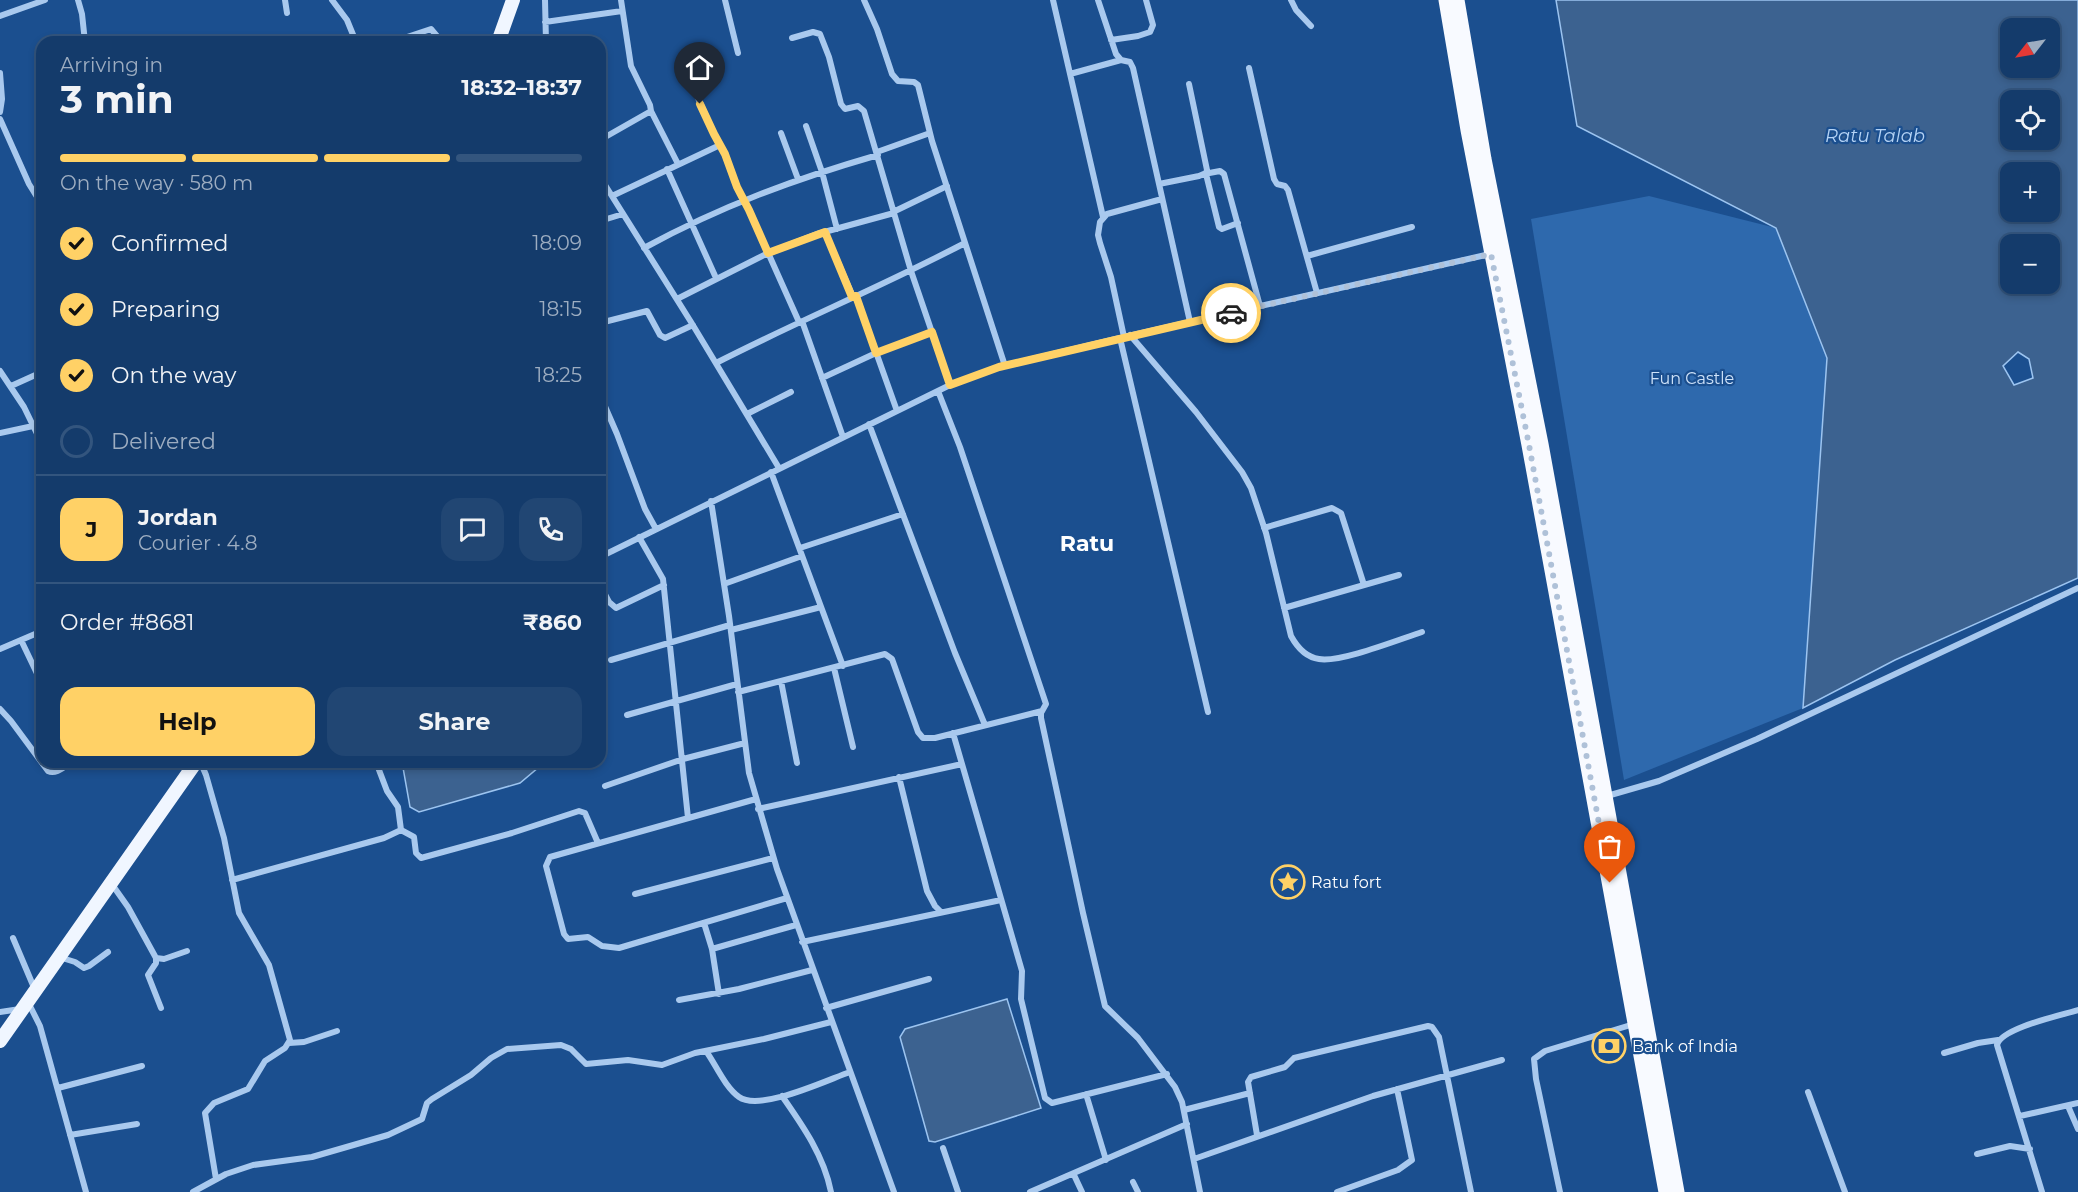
<!DOCTYPE html>
<html lang="en">
<head>
<meta charset="utf-8">
<style>
	body { margin:0; font-family:Montserrat,sans-serif; background:#214673; color:#f1f3f6; height:100vh; display:flex; flex-direction:column; font-size:22px; white-space:nowrap }
	* { box-sizing:border-box; margin:0 }
	p { font-size:20px; color:#9dadc1 }
	.icon { flex:none; width:33px; height:33px; fill:none; stroke:currentColor; stroke-width:2; stroke-linecap:round; stroke-linejoin:round }
	.map { position:relative; flex:1; overflow:hidden }
	.side { position:absolute; left:36px; top:36px; width:570px; height:732px; display:flex; flex-direction:column; background:#143b6b; border-radius:18px; box-shadow:0 3px 9px #0003,0 0 0 2px #33557e }
	.side>* { flex:none }
	.needle { width:39px; rotate:239deg }
	.controls { position:absolute; left:2000px; top:18px; display:grid; gap:12px }
	.controls a { display:grid; place-items:center; width:60px; height:60px; border-radius:12px; background:#143b6b; box-shadow:0 3px 9px #0003,0 0 0 2px #33557e; font-size:30px }
	.pin { position:absolute; display:grid; place-items:center; width:51px; height:51px; color:#fff; margin:-62px -26px; border-radius:50% 50% 50% 0; rotate:-45deg; box-shadow:0 0 6px #0007 }
	.pin .icon { rotate:45deg }
	.courier { position:absolute; display:grid; place-items:center; width:60px; height:60px; margin:-30px; border:4px solid #ffd166; border-radius:50%; background:#fff; color:#222; box-shadow:0 2px 8px #0007 }
	.headline em { font-style:normal; font-weight:700 }
	.headline div { display:flex; flex-direction:column-reverse }
	.headline { display:flex; align-items:center; justify-content:space-between; height:102px; padding:0 24px }
	h1 { font-size:39px; font-weight:700; line-height:45px }
	.bar { display:grid; grid-template-columns:repeat(4,1fr); gap:9px 6px; align-content:center; height:72px; padding:0 24px }
	.bar i { height:8px; border-radius:4px; background:#33557e }
	.bar .active { background:#ffd166 }
	.bar p { grid-column:span 4 }
	.line { display:flex; align-items:center; gap:15px; padding:0 24px; border-top:2px solid #33557e }
	.line div { flex:1 }
	.round { display:grid; place-items:center; flex:none; width:63px; height:63px; border-radius:18px; background:#214673 }
	ol { padding:0 24px; list-style:none }
	li { display:flex; align-items:center; gap:18px; height:66px }
	li p { margin-inline-start:auto }
	li .icon { padding:6px; border-radius:50%; background:#ffd166; color:#111; stroke-width:4 }
	li:last-child { color:#9dadc1 }
	li i { width:33px; height:33px; border:3px solid #33557e; border-radius:50% }
	.cta { display:flex; gap:12px; margin-top:auto; padding:12px 24px }
	.cta a { flex:1; height:69px; border-radius:18px; background:#ffd166; color:#111; font-size:24px; font-weight:700; line-height:69px; text-align:center }
	.cta a+a { background:#214673; color:#f1f3f6 }
	.map>svg:first-child { display:block }
	.green { fill:#2e69ad }
	.water { fill:#3c6290; stroke:#9cc4f0; stroke-width:1.5; fill-rule:evenodd }
	.lines { fill:none; stroke-linecap:round; stroke-linejoin:round }
	.minor { stroke:#a9c9ee; stroke-width:6 }
	.primary { stroke:#f0f6ff; stroke-width:14 }
	.trunk { stroke:#f8faff; stroke-width:15 }
	.done { stroke:#afc1d8; stroke-width:6; stroke-dasharray:0 10.8 }
	.route { stroke:#ffd166; stroke-width:8 }
	.labels { text-anchor:middle; dominant-baseline:central; stroke-width:4.5; stroke-linejoin:round; paint-order:stroke }
	.park-label { font-size:16px; fill:#cfe3fa; stroke:#1b4f8f }
	.poi-label { font-size:16px; fill:#fff; stroke:#1b4f8f; text-anchor:start }
	.water-label { font-size:18px; font-style:italic; fill:#b5d3f5; stroke:#1b4f8f }
	.district-label { font-size:22px; font-weight:bold; fill:#fff; stroke:#1b4f8f }
</style>
</head>
<body>
<div class="map">
<svg width="2078" height="1192" viewBox="0 0 2078 1192">
	<rect width="100%" height="100%" fill="#1b4f8f"/>
	<path class="green" d="M1649,196L1776,228L1827,358L1803,708L1624,780L1531,219Z"/>
	<path class="water" d="M1556,0H2078V578L1895,660L1803,708L1827,358L1776,228L1577,126ZM2010,28H2049V68H2010ZM2010,100H2049V140H2010ZM2010,172H2049V212H2010ZM2010,244H2049V284H2010ZM2018,352L2029,359L2033,378L2014,385L2003,366Z
		M402,762H545L520,783L419,812L410,807Z
		M1007,999L1041,1108L935,1142L929,1141L900,1037L905,1029Z"/>
	<g class="lines">
		<path class="minor" d="M78,0L82,14L85,42
			M285,0L287,13
			M332,0L347,20L356,42
			M545,0L546,42
			M725,0L738,53
			M864,0L877,29L892,74L898,81L914,82L918,85L932,141L1005,366
			M1053,0L1103,217
			M1098,0L1116,54L1121,60L1130,62L1133,68L1190,322
			M1291,0L1296,10L1311,26
			M0,16L45,0
			M545,22L622,11
			M792,38L813,32L820,34L829,57L841,104L845,109L858,106L864,111L911,271L950,385
			M1111,40L1138,36L1150,32L1153,25L1146,0
			M392,42L431,29L442,42
			M1249,68L1274,179L1277,184L1285,186L1288,190L1317,293
			M0,73L2,99L0,112
			M1070,74L1121,60
			M694,89L714,134L725,154L737,187L749,210L799,322
			M651,111L678,164
			M0,119L29,184L42,205
			M806,126L822,172L837,229
			M781,133L798,179
			M600,140L651,111L650,105L631,66L621,0
			M877,152L930,133
			M667,169L716,278
			M1204,174L1220,171L1224,174L1260,306
			M1206,174L1219,227L1222,229L1238,223
			M600,177L691,322L779,468
			M1159,184L1199,176L1206,173L1207,170L1189,84
			M612,196L720,145
			M893,212L947,186
			M600,221L623,214
			M825,232L853,297
			M644,248C721,206 795,179 878,155
			M1307,256L1412,227
			M856,296L897,411
			M677,299L768,253L817,234L894,213
			M802,321L843,437
			M600,323L647,311L660,335L665,338L693,325
			M1130,335L1196,412L1242,472L1251,488L1266,533L1291,636C1297,647 1305,657 1319,659C1340,663 1400,639 1422,632
			M1124,337L1111,277L1100,243L1098,235L1100,222L1107,214L1162,199
			M1120,338L1208,712
			M716,363C798,321 883,286 965,243
			M0,371L24,407L42,444
			M822,378L876,353L932,332
			M11,386L42,372
			M938,391L960,447L1046,704L1041,713V718L1083,913L1105,1006L1138,1038L1175,1087L1182,1102L1200,1192
			M600,395L617,434L645,509L656,529
			M747,414L791,392
			M869,424L955,653L985,725
			M0,433L33,426
			M771,472L843,666
			M711,501L729,616L749,773L777,869L894,1192
			M1264,528L1332,508L1341,513L1364,585
			M639,537L663,579L688,818
			M800,548L903,514
			M600,557L950,385L999,367L1124,337L1490,254
			M724,584L802,556
			M600,585L609,602L616,608L664,585
			M1284,608L1399,575
			M731,630L821,607
			M21,640L42,684
			M0,649L42,631
			M611,660L730,625
			M834,668L853,747
			M781,681L797,763
			M738,692L885,654L892,659L918,732L923,738H935L1042,711
			M0,709L11,721L48,771C56,775 65,766 72,762
			M627,715L737,684
			M953,733L1022,971L1021,999L1045,1098L1052,1103L1167,1074
			M196,762L203,768L206,775L224,838L239,913L269,965L290,1040L285,1048L265,1061L248,1089L214,1103L205,1113L216,1179
			M376,762L387,791L398,807L401,830L414,837L416,853L421,858L512,833L579,811L585,813L598,843
			M899,777L927,891L935,906L941,912
			M605,786L683,759L745,743
			M1607,796L1659,781L1757,739L2078,588
			M756,799L550,857L546,866L564,934L568,939L588,937L602,946L619,948L787,898
			M758,809L962,764
			M232,880L384,838L401,830
			M111,883L128,907L156,958L164,959L187,951
			M635,894L773,858
			M704,923L712,949L719,994
			M13,938L35,990
			M802,942L1001,900
			M712,949L796,925
			M59,957L75,962L84,968L89,966L108,952
			M156,958V963L148,975L161,1008
			M679,1000L739,989L812,970
			M28,1002L40,1026L86,1192
			M826,1008L929,979
			M0,1012L20,1009
			M289,1043L304,1042L337,1031
			M706,1051C716,1065 725,1087 739,1097C760,1112 827,1080 850,1072
			M1944,1053L1978,1043L1998,1040
			M58,1088L142,1066
			M1808,1092L1845,1192
			M1086,1094L1106,1160
			M782,1096C803,1126 824,1156 831,1192
			M2068,1106L2078,1129
			M1184,1110L1250,1093
			M2020,1116L2078,1103
			M70,1135L137,1124
			M1257,1135L1248,1082L1251,1077L1285,1067L1294,1058L1428,1026L1432,1027L1439,1037L1471,1192
			M943,1148L958,1192
			M1977,1154L2010,1146L2030,1149
			M1194,1159L1373,1096L1502,1060
			M1074,1175L1082,1192
			M1133,1182L1138,1192
			M193,1192L226,1174L253,1165L312,1157L388,1135L422,1119L427,1103L432,1099L471,1075L491,1058L507,1049L561,1045L571,1049L586,1064L628,1060L662,1065L695,1053L764,1039L831,1022
			M1030,1192L1187,1124
			M1337,1192L1398,1170L1412,1160L1397,1089
			M1560,1192L1536,1079L1534,1059L1545,1051L1634,1024
			M2042,1192L1997,1045C2001,1028 2062,1015 2078,1010"/>
		<path class="primary" d="M498,42L513,0
			M0,1041L196,762"/>
		<path class="trunk" d="M1446,0L1468,130L1529,445L1666,1192
			M1457,0L1484,159L1541,444L1677,1192"/>
	</g>
	<g class="lines">
		<path class="done" d="M1231,313L1491,254L1529,445L1610,883"/>
		<path class="route" d="M700,104L714,134L725,154L737,187L749,210L768,253L825,232L852,297L856,296L876,353L932,332L950,385L999,367L1231,313"/>
	</g>
	<defs>
		<g id="sight-ring" transform="scale(1.725)"><circle r="9.5" fill="#1b4f8f" stroke="#ffd166" stroke-width="1.5"/><path d="M0-6L1.8-2.2L6-1.7L2.9 1.2L3.7 5.4L0 3.3L-3.7 5.4L-2.9 1.2L-6-1.7L-1.8-2.2Z" fill="#ffd166"/></g>
		<g id="bank-ring" transform="scale(1.725)"><circle r="9.5" fill="#1b4f8f" stroke="#ffd166" stroke-width="1.5"/><path d="M-6-4H6V4H-6ZM0-2.3a2.3 2.3 0 1 0 0 4.6a2.3 2.3 0 1 0 0-4.6Z" fill="#ffd166"/></g>
	</defs>
	<g fill-rule="evenodd">
		<use href="#sight-ring" x="1288" y="882"/>
		<use href="#bank-ring" x="1609" y="1046"/>
	</g>
	<g class="labels">
		<g class="park-label">
			<text x="1692" y="378">Fun Castle</text>
		</g>
		<g class="poi-label">
			<text x="1311" y="882">Ratu fort</text>
			<text x="1632" y="1046">Bank of India</text>
		</g>
		<g class="water-label">
			<text x="1875" y="136">Ratu Talab</text>
		</g>
		<g class="district-label">
			<text x="1087" y="543">Ratu</text>
		</g>
	</g>
</svg>
<div class="controls">
<a><svg class="needle" viewBox="-14 -14 28 28"><path d="M0-13l5 13h-10z" fill="#e53935"/><path d="M0 13l5-13h-10z" fill="#9dadc1"/></svg></a>
<a><svg class="icon" aria-label="locate" viewBox="0 0 24 24"><circle cx="12" cy="12" r="6"/><path d="M12 2v4M12 18v4M2 12h4M18 12h4"/></svg></a>
<a>+</a>
<a>−</a>
</div>
<div class="pin" style="left:1610px;top:883px;background:#ea580c"><svg class="icon" aria-label="bag" viewBox="0 0 24 24"><path d="M5 8h14l-1 12H6zM9 8a3 3 0 0 1 6 0"/></svg></div>
<div class="pin" style="left:700px;top:104px;background:#1f2937"><svg class="icon" aria-label="home" viewBox="0 0 24 24"><path d="M3 11l9-7 9 7M6 9v11h12V9"/></svg></div>
<div class="courier" style="left:1231px;top:313px"><svg class="icon" aria-label="car" viewBox="0 0 24 24"><path d="M5 17H2v-5l4-1 3-4h7l3 4 3 1v5h-3M9 17h6M6 11h13"/><circle cx="7" cy="17" r="2"/><circle cx="17" cy="17" r="2"/></svg></div>
<section class="side">
<div class="headline"><div><h1>3 min</h1><p>Arriving in</p></div><em>18:32–18:37</em></div>
<div class="bar"><i class="active"></i><i class="active"></i><i class="active"></i><i></i><p>On the way · 580 m</p></div>
<ol>
<li><svg class="icon" aria-label="check" viewBox="0 0 24 24"><path d="M5 12l5 5 9-10"/></svg>Confirmed<p>18:09</p></li>
<li><svg class="icon" aria-label="check" viewBox="0 0 24 24"><path d="M5 12l5 5 9-10"/></svg>Preparing<p>18:15</p></li>
<li><svg class="icon" aria-label="check" viewBox="0 0 24 24"><path d="M5 12l5 5 9-10"/></svg>On the way<p>18:25</p></li>
<li><i></i>Delivered</li>
</ol>
<div class="line" style="height:108px"><b class="round" style="background:#ffd166;color:#111">J</b><div><b>Jordan</b><p>Courier · 4.8</p></div><a class="round"><svg class="icon" aria-label="chat" viewBox="0 0 24 24"><path d="M4 5h16v11H9l-5 4z"/></svg></a><a class="round"><svg class="icon" aria-label="phone" viewBox="0 0 24 24"><path d="M5 4h4l2 5-3 2q2 4 5 5l2-3 5 2v4C11 20 4 13 5 4z"/></svg></a></div>
<div class="line" style="height:78px"><div>Order #8681</div><b>₹860</b></div>
<div class="cta"><a>Help</a><a>Share</a></div>
</section>
</div>
</body>
</html>
